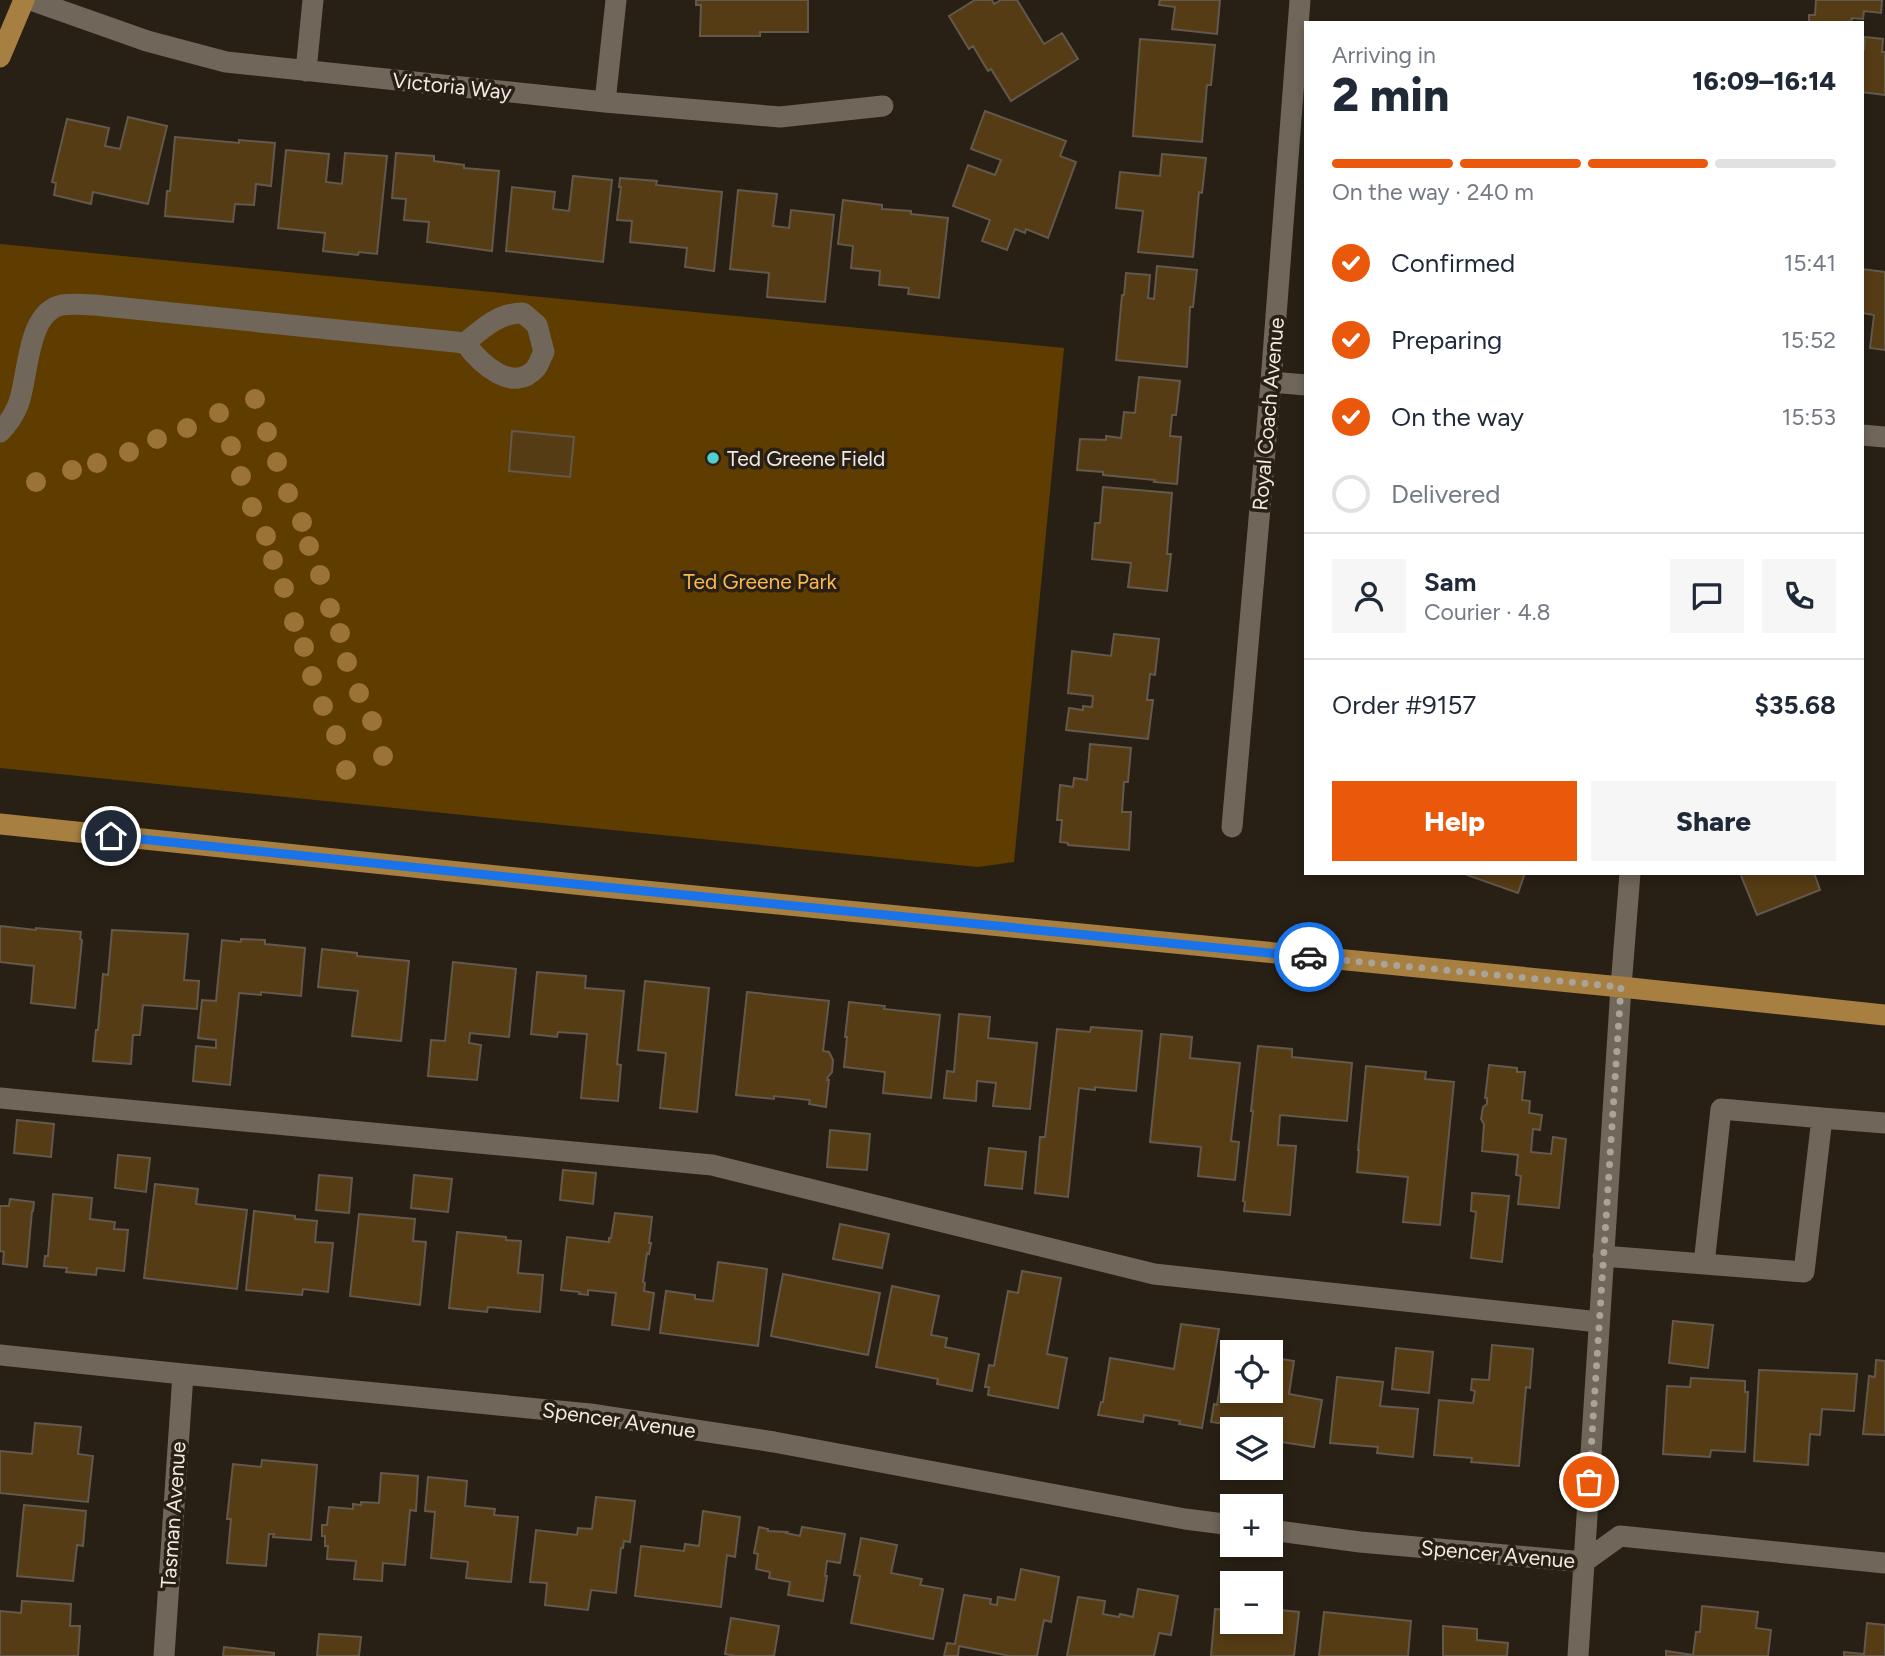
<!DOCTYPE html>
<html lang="en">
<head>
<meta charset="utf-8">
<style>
	body { margin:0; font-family:Figtree,sans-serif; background:#f6f6f7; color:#1f2937; height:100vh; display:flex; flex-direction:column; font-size:26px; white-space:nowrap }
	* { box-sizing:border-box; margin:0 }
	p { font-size:23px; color:#747a83 }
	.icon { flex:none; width:38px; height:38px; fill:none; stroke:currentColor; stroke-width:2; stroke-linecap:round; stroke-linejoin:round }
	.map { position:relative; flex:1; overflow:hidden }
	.panel { position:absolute; left:1304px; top:21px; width:560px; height:854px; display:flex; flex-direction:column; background:#fff; border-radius:0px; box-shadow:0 4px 10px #0003 }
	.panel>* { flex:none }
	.buttons { position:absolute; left:1220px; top:1340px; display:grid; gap:14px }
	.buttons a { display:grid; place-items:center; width:63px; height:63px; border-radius:0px; background:#fff; box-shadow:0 4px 10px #0003; font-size:35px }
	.pin { position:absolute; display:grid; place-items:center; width:60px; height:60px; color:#fff; margin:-30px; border:4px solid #fff; border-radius:50%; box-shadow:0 2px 7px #0007 }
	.courier { position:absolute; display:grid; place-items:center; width:70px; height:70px; margin:-35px; border:5px solid #1a73e8; border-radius:50%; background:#fff; color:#222; box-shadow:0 2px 9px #0007 }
	.head em { font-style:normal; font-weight:800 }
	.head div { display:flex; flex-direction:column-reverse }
	.head { display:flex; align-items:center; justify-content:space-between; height:119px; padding:0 28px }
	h1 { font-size:46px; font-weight:800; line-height:52px }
	.bar { display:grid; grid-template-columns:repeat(4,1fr); gap:10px 7px; align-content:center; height:84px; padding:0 28px }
	.bar i { height:9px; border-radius:5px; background:#e0e1e3 }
	.bar .current { background:#ea580c }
	.bar p { grid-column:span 4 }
	.line { display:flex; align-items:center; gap:18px; padding:0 28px; border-top:2px solid #e0e1e3 }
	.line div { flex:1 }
	.round { display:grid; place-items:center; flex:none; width:74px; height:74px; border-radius:0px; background:#f6f6f7 }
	ol { padding:0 28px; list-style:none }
	li { display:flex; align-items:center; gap:21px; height:77px }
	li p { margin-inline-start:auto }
	li .icon { padding:7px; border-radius:50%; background:#ea580c; color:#fff; stroke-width:4 }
	li:last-child { color:#747a83 }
	li i { width:38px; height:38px; border:4px solid #e0e1e3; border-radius:50% }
	.action { display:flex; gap:14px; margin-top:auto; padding:14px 28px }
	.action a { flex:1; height:80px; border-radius:0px; background:#ea580c; color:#fff; font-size:28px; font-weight:800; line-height:80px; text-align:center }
	.action a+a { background:#f6f6f7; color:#1f2937 }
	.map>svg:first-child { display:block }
	.green { fill:#5f3d00 }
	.building { fill:#563c15; stroke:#62584b; stroke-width:2 }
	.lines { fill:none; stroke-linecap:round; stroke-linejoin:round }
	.minor { stroke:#706659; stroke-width:21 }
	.major { stroke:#a77f41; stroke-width:21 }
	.tree { fill:#9c7337 }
	.done { stroke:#aaa39a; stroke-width:7; stroke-dasharray:0 12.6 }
	.route { stroke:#1a73e8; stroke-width:9 }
	.poi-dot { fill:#52cdd0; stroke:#292015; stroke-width:2.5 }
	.labels { text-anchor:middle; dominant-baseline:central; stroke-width:7; stroke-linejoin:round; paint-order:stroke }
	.street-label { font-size:21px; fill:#f0eae2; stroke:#292015 }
	.poi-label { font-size:21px; fill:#f0eae2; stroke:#292015; text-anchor:start }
	.park-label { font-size:21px; fill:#fbb753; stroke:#292015 }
</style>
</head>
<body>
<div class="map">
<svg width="1885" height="1656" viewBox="0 0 1885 1656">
	<rect width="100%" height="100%" fill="#292015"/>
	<path class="green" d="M0,244L1064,348L1014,862L978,867L0,768Z"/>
	<path class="building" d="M696,0H808V32H760V36H700L701,5H696Z
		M975,0H992L994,4L1001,0H1017L1044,44L1062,33L1078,59L1011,101L991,69L988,71L973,46L969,49L949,16Z
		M1160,0H1220L1217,34L1172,29L1175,7L1159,5Z
		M1816,0H1882L1881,13L1864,11L1863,19L1852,18L1851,23H1809V15H1815Z
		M1865,37L1883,39L1882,52H1885V95L1862,92V50H1864Z
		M1140,39L1215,45L1211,85H1207L1202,142L1133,136Z
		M985,111L1066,141L1060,156L1076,162L1048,238L1026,229L1025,233L1015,229L1007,250L982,241L990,220L953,206L968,165L995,175L1001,160L971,149Z
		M128,117L167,126L148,204L93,192L91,204L54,195L56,183L52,182L67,119L109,128L105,146L120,149Z
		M175,137L239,143V140L275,143L271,186L256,184L254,205L235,204L233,222L165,216L167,191H170Z
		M286,150L329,154L326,182L342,184L345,153L387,156L377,254L359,252L358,255L323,251L325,233L278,228Z
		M396,153L434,156V161L464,165V168L499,171L492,251L427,242L429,222L404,220L406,199L392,198Z
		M1162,154L1206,158L1202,193L1199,192L1193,257L1138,252L1143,211L1116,208L1120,172L1160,176Z
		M573,176L612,180L603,262L506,251L512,187L555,192L553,209L569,211Z
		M620,178L657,181L656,185L722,192L714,271L685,267L687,248L630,242L632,221L617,220L621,187H619Z
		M738,190L777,194L773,226L789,228L791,210L834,215L825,302L767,297L769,273L730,269Z
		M843,200L882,205V209L911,211V214L948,218L939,298L908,294L909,288L879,285L880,271L851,268L853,246L838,244Z
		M1157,266L1197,270L1193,307H1190L1187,367L1116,360L1122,295H1124L1126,273L1150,275L1148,298L1154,299Z
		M1862,269L1885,272V350L1870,348L1874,315L1862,313Z
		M1139,377L1180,381L1176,415H1172L1170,436L1181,437L1177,484L1154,482L1155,480L1103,475V472L1077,470L1080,439L1106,440V436L1121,438L1124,412L1135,413Z
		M512,431L574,437L570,477L509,471Z
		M1103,487L1172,493L1167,554H1171L1167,591L1128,587L1131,563L1092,559L1095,523H1100Z
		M1114,634L1159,639L1155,675L1150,674L1147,700H1153L1148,739L1066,730L1069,708L1083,710V706L1092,707L1093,696L1068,693L1072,651L1111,656Z
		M1090,744L1131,748L1128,782H1124L1122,812H1131L1129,850L1068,845V843L1060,842L1062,820H1057L1060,785L1073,787L1074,778L1087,780Z
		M1468,873H1525L1518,893L1467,875Z
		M1740,873H1814L1820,890L1757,915Z
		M0,926L36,930V928L81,932L80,939L82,940L75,1008L31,1003L34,966L0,962Z
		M112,930L188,934L184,980L199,981L197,1009L143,1005L140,1035H133L131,1064L93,1061L96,1030H98L103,974L108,975Z
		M241,939L265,940V944L305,948L301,996L261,992V995L239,993L230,1085L193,1081L196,1046L216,1048V1040L198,1038L202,1000L216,1001L222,940L241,942Z
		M322,949L357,953V956L409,961L401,1041L352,1036L358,991L318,987Z
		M453,962L516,969L509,1037L470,1033L469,1043L481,1045L477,1080L428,1076L431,1040L445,1041Z
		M537,972L586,976L585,988L624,991L617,1064L621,1065L618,1101L581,1098L587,1034L558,1032L557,1037L531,1034Z
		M645,981L709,988L697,1112L660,1108L666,1053L638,1050Z
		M747,992L829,1001L823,1051L829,1052L833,1060L832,1072L828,1077L827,1080H829L826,1107L809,1104L810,1100L774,1096V1099L736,1095Z
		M849,1002L885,1006L884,1009L940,1015L931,1098L883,1093L885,1072L844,1067L847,1037H845Z
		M959,1014L990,1017L988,1038L1037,1043L1030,1109L993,1106L996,1083L977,1081L976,1101L944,1098L947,1071L954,1072Z
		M1091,1027L1142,1031L1136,1091L1095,1087V1090L1079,1088L1068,1197L1035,1193L1040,1137H1045L1057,1029L1090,1032Z
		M1161,1034L1192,1037L1190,1058L1240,1063L1231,1141L1239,1142L1235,1180L1198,1176L1201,1147L1150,1142Z
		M1258,1046L1292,1049V1057L1352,1063L1347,1121L1280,1115L1278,1145L1296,1146L1290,1215L1244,1211L1245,1202L1243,1201L1253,1111H1251Z
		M1489,1065L1517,1068V1072H1525L1522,1100L1530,1101L1529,1113L1542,1115L1540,1130L1533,1129L1531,1152L1551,1154L1553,1137L1566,1139L1559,1208L1518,1204L1521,1176L1516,1175L1518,1155L1482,1151L1484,1124L1481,1119L1483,1107L1487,1104V1098H1485Z
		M1366,1066L1426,1072L1425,1079L1454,1082L1440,1225L1403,1222L1408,1177L1357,1172L1359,1150H1358Z
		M17,1120L54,1124L51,1157L14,1153Z
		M830,1130L870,1134L867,1170L827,1167Z
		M989,1148L1026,1152L1022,1189L985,1185Z
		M118,1155L150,1158L146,1192L115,1188Z
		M563,1170L596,1173L593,1204L560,1200Z
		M319,1175L352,1178L349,1213L316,1210Z
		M414,1175L452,1179L448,1212L411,1208Z
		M155,1184L198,1189L196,1204L247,1210L237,1289L144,1278Z
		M1472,1193L1509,1196L1502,1262L1471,1258L1476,1212L1471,1211Z
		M53,1194L92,1198L90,1219L115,1222L114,1229L128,1230L124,1271L97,1268L96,1275L66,1272L67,1268L44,1266L45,1256H48Z
		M10,1199L34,1202L33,1211H32L27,1267L3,1264L4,1252L0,1251V1206H9Z
		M254,1211L295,1216V1219L317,1221L315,1242L333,1243L328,1292L303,1289L302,1295L246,1290Z
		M615,1213L652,1217L649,1243H651L649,1254L647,1253L643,1282L645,1283L644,1291L654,1293L649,1330L612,1325L616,1293L588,1290V1295L579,1294L580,1292L561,1290L567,1237L609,1242V1238H611Z
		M359,1214L415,1219L413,1241L426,1242L420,1305L350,1296Z
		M840,1224L889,1234L882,1268L833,1259Z
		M457,1232L506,1237V1240L521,1241L518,1273L543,1275L540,1312L488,1307L487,1312L449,1308Z
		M718,1262L767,1269L758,1346L660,1333L666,1291L695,1295V1299L713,1301Z
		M1022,1271L1061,1278L1047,1354L1067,1358L1058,1408L988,1395L989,1387H985L989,1365L994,1366L1008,1291L1018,1293Z
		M783,1274L880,1293L868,1355L771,1336Z
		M892,1286L939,1296L931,1335L947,1338L945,1347L979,1354L972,1391L937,1384L938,1379L876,1367Z
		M1673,1321L1713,1325L1708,1368L1669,1363Z
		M1181,1324L1219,1329L1202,1428L1179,1424L1180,1421L1144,1415L1143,1422L1098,1415L1101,1402H1103L1110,1358L1174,1369Z
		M1492,1345L1533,1349L1530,1388L1526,1387L1519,1466L1471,1462L1472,1458L1434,1455L1439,1400L1473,1403L1475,1391L1471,1390L1472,1379L1489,1380Z
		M1396,1348L1433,1352L1429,1393L1392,1389Z
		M1226,1350L1246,1353H1232V1391H1270V1357L1294,1361L1289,1394L1322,1400L1314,1447L1275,1441L1278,1423L1247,1418L1245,1427L1211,1422L1214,1404L1217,1405Z
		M1876,1360L1885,1361V1435L1863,1434L1869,1376L1875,1377Z
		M1759,1370L1857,1374L1854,1411L1822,1409L1820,1435L1810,1434L1808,1465L1754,1461Z
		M1337,1377L1383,1382L1380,1406L1418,1409L1413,1457L1377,1453L1378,1447L1330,1443Z
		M1691,1378L1745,1381V1392H1748L1745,1452L1711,1450L1710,1457L1663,1454L1667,1386L1690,1387Z
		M35,1423L81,1427L78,1454L93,1456L88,1502L0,1493V1451L32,1454Z
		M262,1460L317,1465L311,1540L273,1537L274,1534H269L266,1566L227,1563L231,1519H227L233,1464L261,1467Z
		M381,1473L418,1476L416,1511L410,1510L405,1565L383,1563L382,1581L354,1579L356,1561L327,1559L328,1546H325V1536H322V1525H327L329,1507L353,1509V1504L361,1505V1502L379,1503Z
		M428,1477L467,1481L465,1506L495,1509L494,1515L518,1517L511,1582L466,1578L468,1562L431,1558L435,1512L425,1511Z
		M596,1497L635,1501L630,1542L624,1541L623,1548H621L616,1593L591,1590L588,1610L545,1605L547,1583L530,1582L536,1530L577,1535L578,1528L592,1529Z
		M24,1505L86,1511L83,1546L77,1545L73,1581L17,1576Z
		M703,1511L740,1517L735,1557L727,1555L721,1607L635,1596L641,1546L684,1551L685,1544L699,1546Z
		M759,1527L768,1529V1531L787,1532L786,1533L800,1536L802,1527L845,1534L840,1563L827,1561L825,1576H827L823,1601L788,1595L790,1582L769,1578L770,1572L756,1569L758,1554L754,1553Z
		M861,1538L897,1545L891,1573L922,1579L920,1585L943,1589L933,1639L851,1623L860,1576L854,1575Z
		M1021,1569L1059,1577L1051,1622L1044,1620L1037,1656H1010L959,1646L958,1656H944L947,1643L955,1644L964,1595L991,1599L990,1604L997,1605L998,1597L1015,1600Z
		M1138,1589L1178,1596L1171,1635L1159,1633L1154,1656H1067L1078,1597L1105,1601L1103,1614L1119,1617L1120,1614L1133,1617Z
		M22,1601L71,1604L70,1626H80L78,1656H0V1611L21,1613Z
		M1702,1606L1758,1612L1756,1628L1771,1630L1768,1656H1666V1651L1693,1655L1696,1632H1700Z
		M1215,1609L1232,1610V1622H1270V1609L1299,1612L1294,1656H1211Z
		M1324,1612L1411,1621L1408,1656H1319Z
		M731,1618L779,1626L774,1656H735L725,1654Z
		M1867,1623L1885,1625V1656H1844V1652L1864,1654Z
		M1443,1626L1477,1629V1640L1508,1643L1507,1656H1443Z
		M319,1634L361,1637L359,1656H317Z
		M224,1647L274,1653V1656H223Z"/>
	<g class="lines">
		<path class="minor" d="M31,0L147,41L226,62L605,102L780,117L883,106
			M306,71L313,0
			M605,102L616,0
			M1271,382L1306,385
			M0,432C8,424 14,415 18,405C29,377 26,312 62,305C72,303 85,305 95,305L465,343C483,328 498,313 523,313L537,325L544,352C541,357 539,364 536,368C513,395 480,363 465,343
			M1862,435L1885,437
			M1232,827L1271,382L1300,0
			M0,1098L712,1165L1154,1274L1599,1322
			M1603,1256L1804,1272L1822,1118L1885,1123
			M1704,1264L1721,1109L1822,1118
			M0,1355L183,1374L590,1414L774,1442L1185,1519L1232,1525
			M1270,1530L1360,1542L1584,1562L1620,1536L1885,1563
			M164,1656L183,1374
			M1578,1656L1621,987L1630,873"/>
		<path class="major" d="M0,57L24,0
			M0,824L584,885L1621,987L1885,1015"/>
	</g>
	<g class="tree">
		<circle cx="255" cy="399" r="10"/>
		<circle cx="219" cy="413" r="10"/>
		<circle cx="187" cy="428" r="10"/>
		<circle cx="267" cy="432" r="10"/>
		<circle cx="157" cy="439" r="10"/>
		<circle cx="231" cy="446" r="10"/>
		<circle cx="129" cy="452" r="10"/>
		<circle cx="277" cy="462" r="10"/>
		<circle cx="97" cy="463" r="10"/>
		<circle cx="72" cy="470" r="10"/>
		<circle cx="241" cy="476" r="10"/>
		<circle cx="36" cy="482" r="10"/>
		<circle cx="288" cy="493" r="10"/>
		<circle cx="252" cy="507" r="10"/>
		<circle cx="302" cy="522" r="10"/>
		<circle cx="266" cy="536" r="10"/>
		<circle cx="309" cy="546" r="10"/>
		<circle cx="273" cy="560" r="10"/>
		<circle cx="320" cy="575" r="10"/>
		<circle cx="284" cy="588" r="10"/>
		<circle cx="330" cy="608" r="10"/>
		<circle cx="294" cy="622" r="10"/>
		<circle cx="340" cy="633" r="10"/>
		<circle cx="304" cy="647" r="10"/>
		<circle cx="347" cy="662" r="10"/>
		<circle cx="312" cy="676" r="10"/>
		<circle cx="359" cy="693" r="10"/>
		<circle cx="323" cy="706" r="10"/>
		<circle cx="372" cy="721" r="10"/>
		<circle cx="336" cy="735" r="10"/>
		<circle cx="383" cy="756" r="10"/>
		<circle cx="346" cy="770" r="10"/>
	</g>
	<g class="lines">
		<path class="done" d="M1309,957L1621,987L1589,1482"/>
		<path class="route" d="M111,836L584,885L1309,957"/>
	</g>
	<circle class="poi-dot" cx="713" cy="458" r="7"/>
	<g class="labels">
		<g class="street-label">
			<text transform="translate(452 86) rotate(6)">Victoria Way</text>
			<text transform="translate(1268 414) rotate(-85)">Royal Coach Avenue</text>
			<text transform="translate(619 1420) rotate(8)">Spencer Avenue</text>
			<text transform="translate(173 1515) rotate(-86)">Tasman Avenue</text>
			<text transform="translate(1498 1554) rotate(5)">Spencer Avenue</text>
		</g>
		<g class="poi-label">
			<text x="727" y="458">Ted Greene Field</text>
		</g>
		<g class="park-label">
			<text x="760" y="581">Ted Greene Park</text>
		</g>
	</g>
</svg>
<div class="buttons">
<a><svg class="icon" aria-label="locate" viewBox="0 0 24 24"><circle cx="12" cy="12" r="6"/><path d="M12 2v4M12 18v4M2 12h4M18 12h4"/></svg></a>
<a><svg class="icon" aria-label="layers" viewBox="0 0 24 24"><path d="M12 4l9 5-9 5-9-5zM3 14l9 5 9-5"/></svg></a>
<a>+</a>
<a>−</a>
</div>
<div class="pin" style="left:1589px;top:1482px;background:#ea580c"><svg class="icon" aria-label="bag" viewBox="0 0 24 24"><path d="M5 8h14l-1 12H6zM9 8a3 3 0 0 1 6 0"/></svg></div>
<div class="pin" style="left:111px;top:836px;background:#1f2937"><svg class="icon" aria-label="home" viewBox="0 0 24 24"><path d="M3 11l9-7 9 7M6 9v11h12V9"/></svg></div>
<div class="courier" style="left:1309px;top:957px"><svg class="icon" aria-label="car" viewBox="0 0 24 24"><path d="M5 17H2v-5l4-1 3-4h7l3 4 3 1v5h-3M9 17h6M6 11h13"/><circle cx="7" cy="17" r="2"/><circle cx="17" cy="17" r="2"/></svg></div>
<section class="panel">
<div class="head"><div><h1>2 min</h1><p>Arriving in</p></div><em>16:09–16:14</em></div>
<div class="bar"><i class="current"></i><i class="current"></i><i class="current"></i><i></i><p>On the way · 240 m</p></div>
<ol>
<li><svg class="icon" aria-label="check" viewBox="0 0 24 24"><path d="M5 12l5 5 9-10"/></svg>Confirmed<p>15:41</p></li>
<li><svg class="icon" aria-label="check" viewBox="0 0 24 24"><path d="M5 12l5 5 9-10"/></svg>Preparing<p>15:52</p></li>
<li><svg class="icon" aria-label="check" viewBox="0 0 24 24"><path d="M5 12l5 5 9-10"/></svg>On the way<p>15:53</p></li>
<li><i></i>Delivered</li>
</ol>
<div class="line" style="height:126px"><a class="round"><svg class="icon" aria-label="person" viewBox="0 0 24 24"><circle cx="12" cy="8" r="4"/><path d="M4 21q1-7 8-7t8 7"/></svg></a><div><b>Sam</b><p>Courier · 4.8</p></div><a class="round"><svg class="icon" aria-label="chat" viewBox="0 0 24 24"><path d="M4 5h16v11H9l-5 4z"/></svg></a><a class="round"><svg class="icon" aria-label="phone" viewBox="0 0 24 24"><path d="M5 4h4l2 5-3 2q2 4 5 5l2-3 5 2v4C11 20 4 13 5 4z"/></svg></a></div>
<div class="line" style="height:91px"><div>Order #9157</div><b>$35.68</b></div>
<div class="action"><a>Help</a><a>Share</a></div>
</section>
</div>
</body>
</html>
